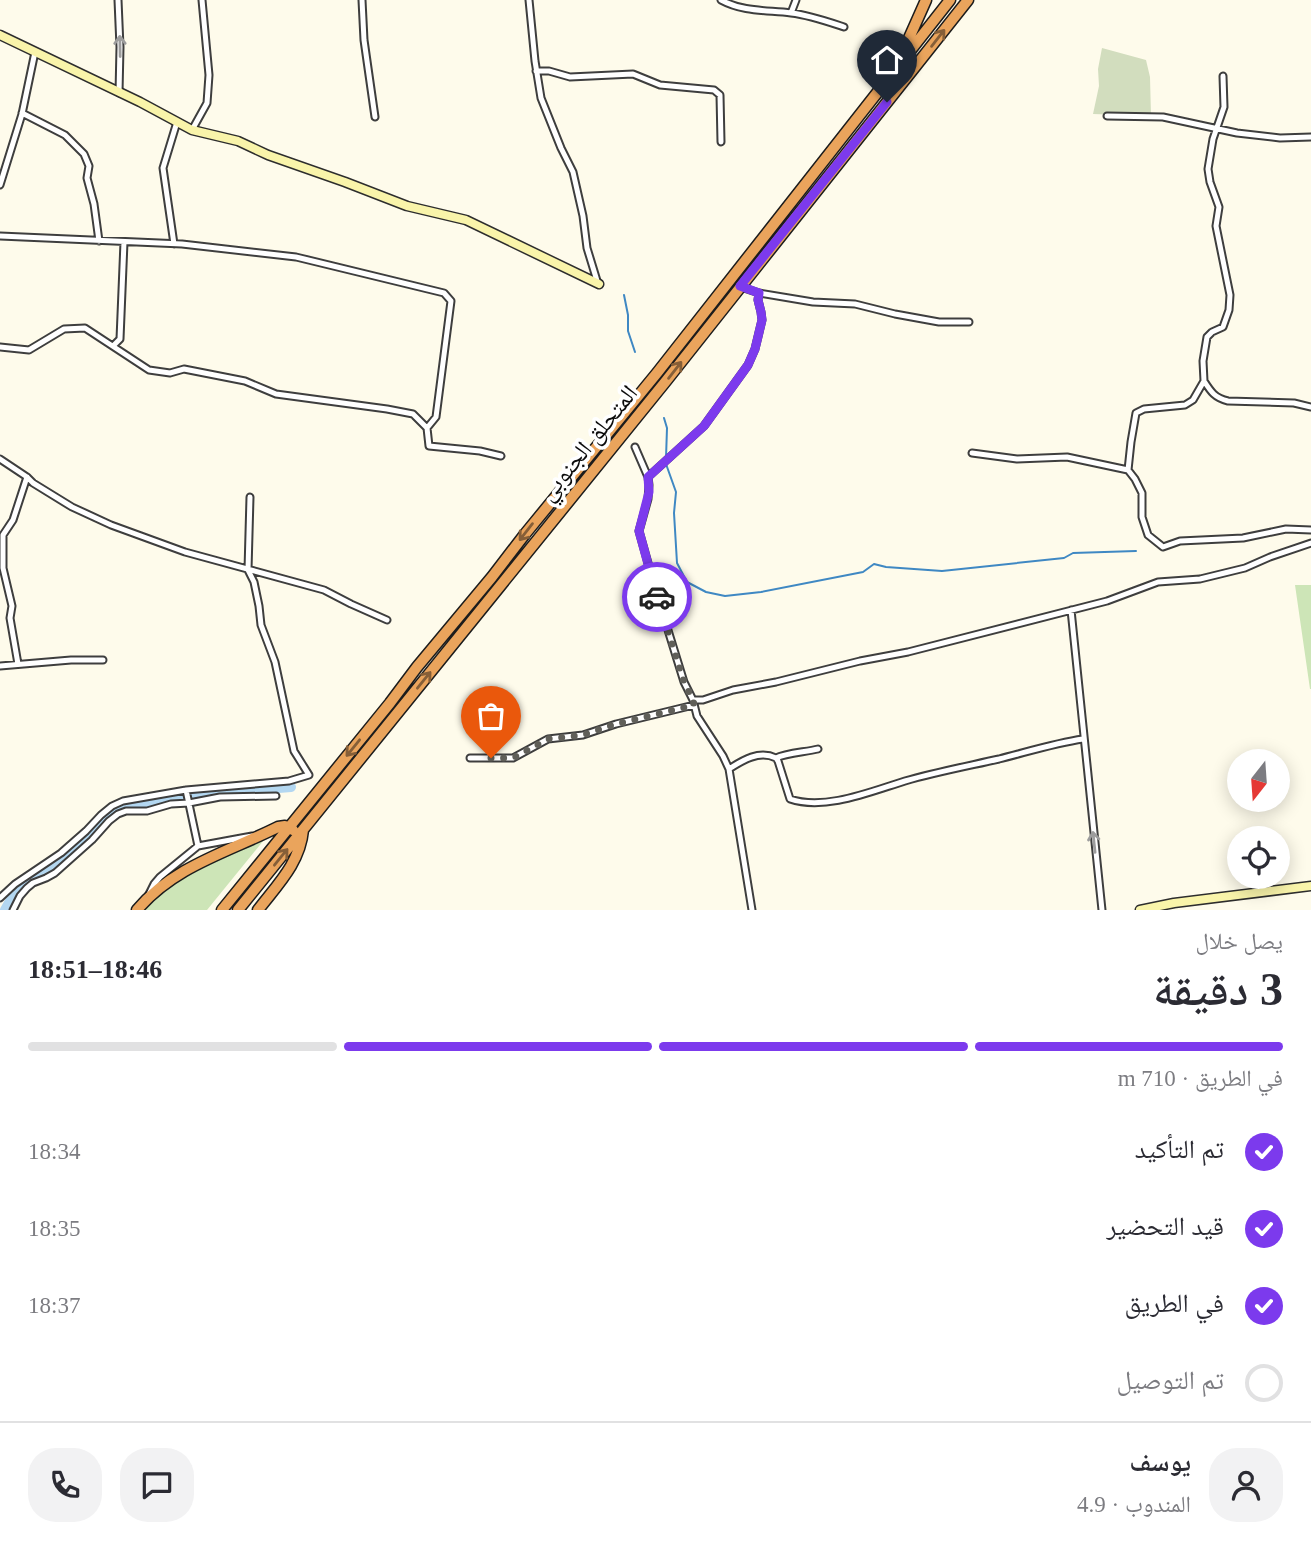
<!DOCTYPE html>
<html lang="ar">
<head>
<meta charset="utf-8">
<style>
	body { margin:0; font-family:"Times New Roman","Noto Naskh Arabic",serif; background:#f2f2f3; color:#2b2b33; direction:rtl; height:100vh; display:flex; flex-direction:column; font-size:26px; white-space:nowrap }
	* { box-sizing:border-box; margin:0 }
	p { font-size:23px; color:#7c7c81 }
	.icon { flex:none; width:38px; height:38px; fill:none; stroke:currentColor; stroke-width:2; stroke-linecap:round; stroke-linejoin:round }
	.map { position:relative; height:910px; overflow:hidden; direction:ltr }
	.details { display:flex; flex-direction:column; background:#fff; flex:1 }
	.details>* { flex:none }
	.needle { width:46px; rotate:197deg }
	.buttons { position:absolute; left:1227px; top:749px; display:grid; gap:14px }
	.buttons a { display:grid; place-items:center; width:63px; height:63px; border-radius:50%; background:#fff; box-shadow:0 4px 18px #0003; font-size:35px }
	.pin { position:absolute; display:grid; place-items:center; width:60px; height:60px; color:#fff; margin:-72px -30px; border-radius:50% 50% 50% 0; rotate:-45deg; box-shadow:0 0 7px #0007 }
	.pin .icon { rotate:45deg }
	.courier { position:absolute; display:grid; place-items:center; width:70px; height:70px; margin:-35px; border:5px solid #7c3aed; border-radius:50%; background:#fff; color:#222; box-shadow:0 2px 9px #0007 }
	.headline em { font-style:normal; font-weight:600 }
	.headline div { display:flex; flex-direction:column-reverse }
	.headline { display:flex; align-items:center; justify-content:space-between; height:119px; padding:0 28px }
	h1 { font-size:46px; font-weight:600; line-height:52px }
	.bar { display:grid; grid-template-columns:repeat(4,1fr); gap:10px 7px; align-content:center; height:84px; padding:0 28px }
	.bar i { height:9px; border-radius:5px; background:#e1e1e2 }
	.bar .current { background:#7c3aed }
	.bar p { grid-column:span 4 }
	.line { display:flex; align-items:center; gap:18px; padding:0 28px; border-top:2px solid #e1e1e2 }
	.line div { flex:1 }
	.round { display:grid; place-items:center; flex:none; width:74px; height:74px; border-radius:28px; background:#f2f2f3 }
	ol { padding:0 28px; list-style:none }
	li { display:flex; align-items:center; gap:21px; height:77px }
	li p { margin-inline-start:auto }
	li .icon { padding:7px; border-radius:50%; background:#7c3aed; color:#fff; stroke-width:4 }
	li:last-child { color:#7c7c81 }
	li i { width:38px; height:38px; border:4px solid #e1e1e2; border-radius:50% }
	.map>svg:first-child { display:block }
	.green { fill:#cde5b7 }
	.cemetery { fill:#d2ddbe }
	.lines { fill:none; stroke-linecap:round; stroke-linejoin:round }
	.stream { stroke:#3f88c3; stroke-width:2 }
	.river { stroke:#b3d7f1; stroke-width:10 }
	.street-casing { stroke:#3e3e3e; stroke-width:9 }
	.secondary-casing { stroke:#2d2d2d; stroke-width:11 }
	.highway-casing { stroke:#1c1c1c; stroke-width:13 }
	.street { stroke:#fff; stroke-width:5 }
	.secondary { stroke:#f9f4aa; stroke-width:8 }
	.highway { stroke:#eaa45c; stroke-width:10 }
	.oneway { stroke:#865f38 }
	.oneway2 { stroke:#9d9d9d }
	.done { stroke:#605f59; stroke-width:7; stroke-dasharray:0 12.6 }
	.route { stroke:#7c3aed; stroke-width:9 }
	.labels { text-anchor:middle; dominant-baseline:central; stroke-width:7; stroke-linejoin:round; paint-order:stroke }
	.street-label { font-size:24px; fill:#0b0b0b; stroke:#fff }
</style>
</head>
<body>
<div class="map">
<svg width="1311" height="910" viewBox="0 0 1311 910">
	<rect width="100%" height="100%" fill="#fefbeb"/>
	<path class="green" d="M1295,585H1311V689H1310Z
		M264,840L207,910H143C173,873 222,858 264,840Z"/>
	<path class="cemetery" d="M1102,48L1146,60L1150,77L1151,116L1093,114L1099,86L1098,69Z"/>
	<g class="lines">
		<path class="stream" d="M624,295L628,315V331L635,352
			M664,418L667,428L666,458
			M666,464L676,492L674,513L677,563L687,582L706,592L725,596L761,592L863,572L874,564L886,567L942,571L1064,558L1073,553L1136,551"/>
		<path class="river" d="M5,910L14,894L23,883L33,876L49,871L66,855L82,843L103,820L118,809L135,805L149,806L168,800L223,790L240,791L291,787"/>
		<g class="street-casing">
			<path id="street" d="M118,0L120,47L119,93
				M362,0L364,40L375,117
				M529,0L535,61L541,98L561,148L573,172L583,216L587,248L598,284
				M721,0C743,12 767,10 791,13C809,15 826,21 844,27
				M791,13L796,0
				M536,71H549L570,77L633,74L660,85L714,90L720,95L721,142
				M22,113L65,135L84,154L89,166L87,178L94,204L99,241
				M1107,116L1163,117L1237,133L1280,138L1311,137
				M192,130L207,103L209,75L202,0
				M0,185L22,114L35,52
				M0,236L182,244L296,257L444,293L451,301L436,417L427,428
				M174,244L163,168L177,122
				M741,287L759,293L813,302L855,304L895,314L939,322H969
				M113,346L120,339L124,242
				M0,347L29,350L64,329L85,328L149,370L170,373L184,369L245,381L276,394L387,409L413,414L427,428L429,446L480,451L501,456
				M1204,381C1211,392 1215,398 1228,401L1294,403L1311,407
				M635,447L648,477L649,485L648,499L639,531L655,588L684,682L693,700L697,716L723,756L729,769L752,910
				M972,453L1017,459L1067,457L1128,470L1135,479L1142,493V517L1148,535L1163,547L1180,541L1243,538L1286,529L1311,530
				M0,459L27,477L33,483L72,507L111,525L185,552L324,590L351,604L387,620
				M1128,470L1131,442L1136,413L1144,409L1185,405L1193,400L1204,381L1203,361L1207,337L1212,332L1223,327L1229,310L1230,295L1216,226L1219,207L1210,182L1208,169L1213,139L1224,107L1223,76
				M648,477L704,426L748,365L755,349L762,320L761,312L758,300L759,293
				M1071,610L1102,910
				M18,664L10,618L12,606L3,568V535L13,520L27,477
				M0,666L71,660H103
				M693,700H703L733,690L776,682L860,661L908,652L1107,601L1158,582L1200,579L1245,568L1270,557L1311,543
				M470,758H513L548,739L583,735L616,724L694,705
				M776,758L778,761L790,799C825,811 872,791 905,781C936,772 968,766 999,759C1027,752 1055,743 1083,739
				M729,769C743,760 759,750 776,758C786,753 806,752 818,749
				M186,790L198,846
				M148,896L154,884L160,877L198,846L252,836
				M0,898L15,884L61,853L86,831L101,815L112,806L123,801L186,790L289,781L309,775L294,751L275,662L261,625L259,606L254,582L248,570L250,497
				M13,910L20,896L27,888L33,883L46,878L55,873L92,840L109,821L118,814L126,811H147L171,804L189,803L220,797L276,796"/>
		</g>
		<g class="secondary-casing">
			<path id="secondary" d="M0,35L140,102L192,130L238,141L268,155L345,182L407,206L466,220L599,284
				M1140,910L1174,903L1311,886"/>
		</g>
		<g class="highway-casing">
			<path id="highway" d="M902,54L926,0
				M137,910C174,866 228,852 278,827L285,826L293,830
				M222,910L390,703L417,667L492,577L525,534L657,373L950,0
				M238,910L666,381L968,0
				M258,910C277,885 300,863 303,830"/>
		</g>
		<use href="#street" class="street"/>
		<use href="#secondary" class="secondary"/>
		<use href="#highway" class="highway"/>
	</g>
	<defs><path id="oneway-shaft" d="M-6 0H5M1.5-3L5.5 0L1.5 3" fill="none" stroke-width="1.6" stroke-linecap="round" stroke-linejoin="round" transform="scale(1.75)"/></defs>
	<g class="oneway">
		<use href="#oneway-shaft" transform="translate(938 38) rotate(-52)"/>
		<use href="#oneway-shaft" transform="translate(675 370) rotate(-52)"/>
		<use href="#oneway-shaft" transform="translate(526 532) rotate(128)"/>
		<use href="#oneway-shaft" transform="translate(424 680) rotate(-51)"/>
		<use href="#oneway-shaft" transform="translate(353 748) rotate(129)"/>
		<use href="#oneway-shaft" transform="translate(281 857) rotate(-51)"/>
	</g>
	<g class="oneway2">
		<use href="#oneway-shaft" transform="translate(120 46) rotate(-91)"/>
		<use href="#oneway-shaft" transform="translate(1094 842) rotate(-96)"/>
	</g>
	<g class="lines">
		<path class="done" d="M491,758H513L548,739L583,735L616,724L694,705L693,700L684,682L657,597"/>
		<path class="route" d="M657,597L639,531L649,492L648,477L704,426L748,365L755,349L762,320L761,312L758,300L759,293L740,286L887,102"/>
	</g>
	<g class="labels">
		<g class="street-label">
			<text transform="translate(588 443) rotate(-51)">المتحلق الجنوبي</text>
		</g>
	</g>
</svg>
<div class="buttons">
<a><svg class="needle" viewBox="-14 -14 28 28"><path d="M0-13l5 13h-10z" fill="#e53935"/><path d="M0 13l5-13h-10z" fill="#7c7c81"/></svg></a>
<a><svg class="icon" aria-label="locate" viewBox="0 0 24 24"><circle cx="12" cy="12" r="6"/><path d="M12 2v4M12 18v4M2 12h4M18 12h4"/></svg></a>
</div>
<div class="pin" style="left:491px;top:758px;background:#ea580c"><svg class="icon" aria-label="bag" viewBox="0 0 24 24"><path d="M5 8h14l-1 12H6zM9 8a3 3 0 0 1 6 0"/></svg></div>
<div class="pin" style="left:887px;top:102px;background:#1f2937"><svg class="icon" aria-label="home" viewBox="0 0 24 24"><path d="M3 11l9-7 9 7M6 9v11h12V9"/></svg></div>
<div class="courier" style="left:657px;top:597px"><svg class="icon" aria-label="car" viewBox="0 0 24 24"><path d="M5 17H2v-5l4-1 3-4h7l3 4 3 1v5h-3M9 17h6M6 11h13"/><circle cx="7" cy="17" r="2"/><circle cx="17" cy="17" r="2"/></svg></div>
</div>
<section class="details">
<div class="headline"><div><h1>3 دقيقة</h1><p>يصل خلال</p></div><em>18:46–18:51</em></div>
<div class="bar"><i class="current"></i><i class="current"></i><i class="current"></i><i></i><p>في الطريق · 710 m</p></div>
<ol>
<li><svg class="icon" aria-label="check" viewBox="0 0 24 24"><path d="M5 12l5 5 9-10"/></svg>تم التأكيد<p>18:34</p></li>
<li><svg class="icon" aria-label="check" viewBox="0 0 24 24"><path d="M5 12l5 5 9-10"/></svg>قيد التحضير<p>18:35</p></li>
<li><svg class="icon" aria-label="check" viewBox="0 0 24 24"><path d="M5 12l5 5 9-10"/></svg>في الطريق<p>18:37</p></li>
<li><i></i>تم التوصيل</li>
</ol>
<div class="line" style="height:126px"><a class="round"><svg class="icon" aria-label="person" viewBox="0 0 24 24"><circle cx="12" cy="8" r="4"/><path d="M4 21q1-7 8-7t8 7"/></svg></a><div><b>يوسف</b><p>المندوب · 4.9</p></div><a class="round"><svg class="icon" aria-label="chat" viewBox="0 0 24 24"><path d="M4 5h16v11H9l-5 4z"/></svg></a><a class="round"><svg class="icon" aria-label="phone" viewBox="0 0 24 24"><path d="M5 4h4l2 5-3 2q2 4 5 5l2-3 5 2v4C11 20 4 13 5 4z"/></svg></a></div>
</section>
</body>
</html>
